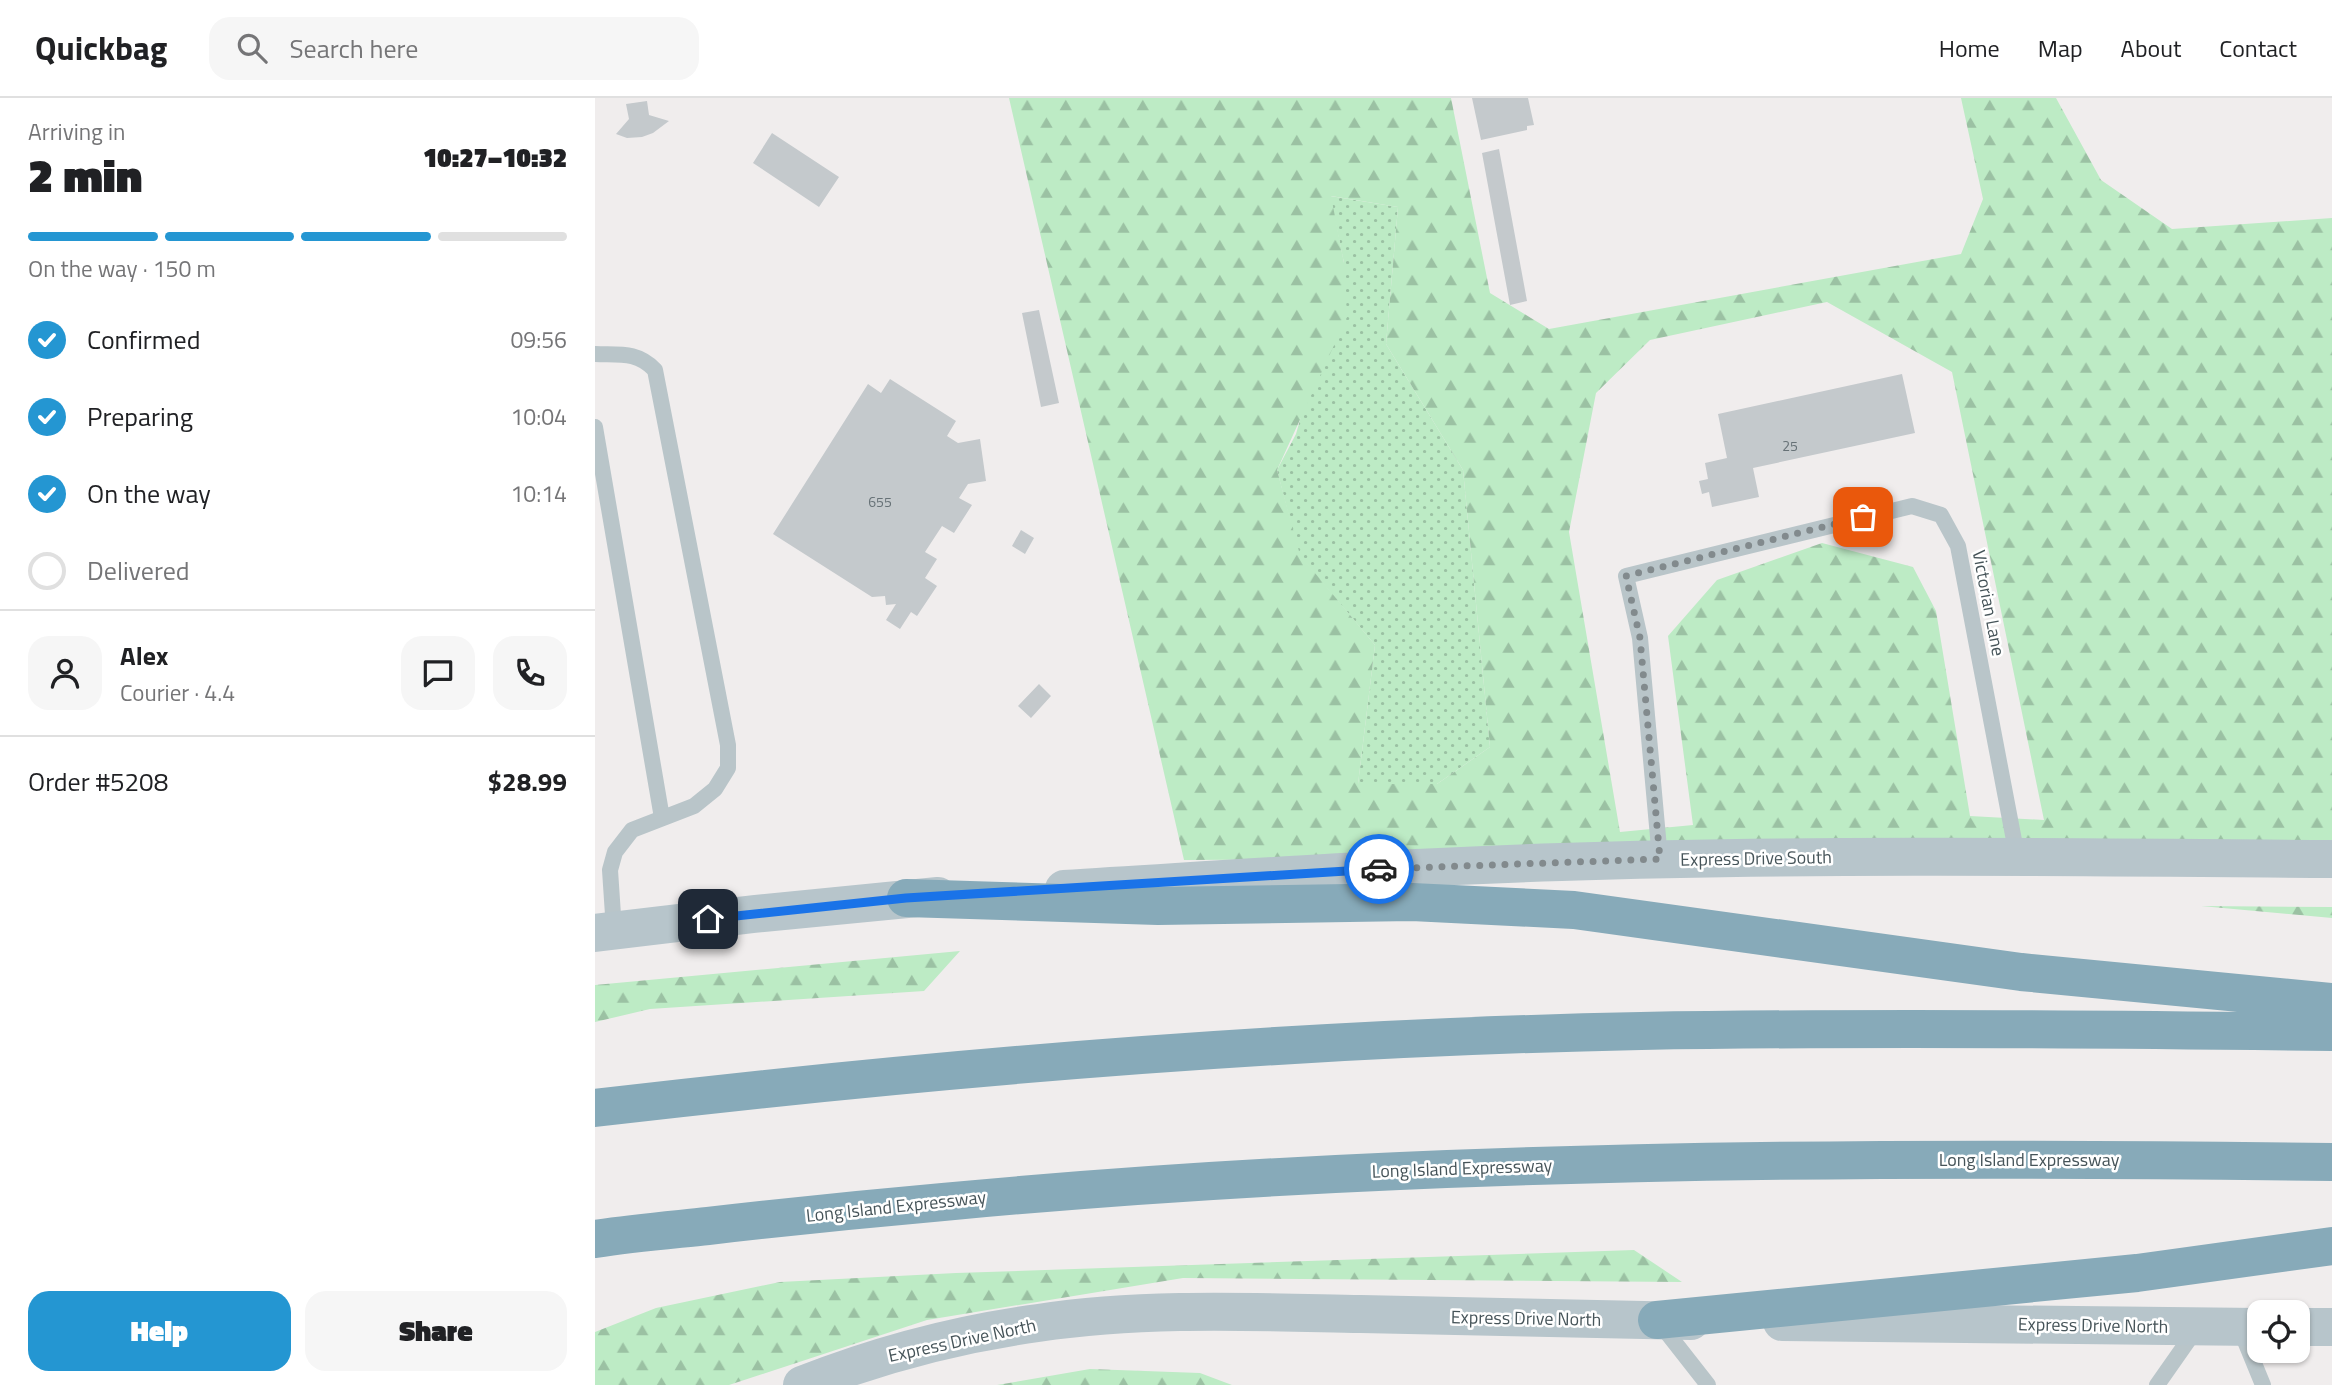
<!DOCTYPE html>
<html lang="en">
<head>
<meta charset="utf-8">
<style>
	body { margin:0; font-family:"Titillium Web",sans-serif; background:#f6f6f6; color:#202124; height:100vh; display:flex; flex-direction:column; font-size:26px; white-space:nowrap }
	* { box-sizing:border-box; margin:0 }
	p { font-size:23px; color:#757577 }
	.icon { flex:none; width:38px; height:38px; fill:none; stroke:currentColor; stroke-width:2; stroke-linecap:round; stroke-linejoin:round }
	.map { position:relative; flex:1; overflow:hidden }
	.side { display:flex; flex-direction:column; background:#fff; width:595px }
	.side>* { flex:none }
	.controls { position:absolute; left:1652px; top:1202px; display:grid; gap:14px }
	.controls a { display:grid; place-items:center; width:63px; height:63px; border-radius:14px; background:#fff; box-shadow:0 2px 5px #0004; font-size:35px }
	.pin { position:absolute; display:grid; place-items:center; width:60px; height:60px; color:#fff; margin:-30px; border-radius:14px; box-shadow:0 4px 10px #0006 }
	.courier { position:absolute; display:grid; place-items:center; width:70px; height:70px; margin:-35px; border:5px solid #1a73e8; border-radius:50%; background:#fff; color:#222; box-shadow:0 2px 9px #0007 }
	.headline em { font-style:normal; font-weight:800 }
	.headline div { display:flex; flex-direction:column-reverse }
	.headline { display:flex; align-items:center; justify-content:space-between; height:119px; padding:0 28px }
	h1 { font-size:46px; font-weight:800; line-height:52px }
	.bar { display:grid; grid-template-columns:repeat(4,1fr); gap:10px 7px; align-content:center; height:84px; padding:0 28px }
	.bar i { height:9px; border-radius:5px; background:#e0e0e0 }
	.bar .current { background:#2496d2 }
	.bar p { grid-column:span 4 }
	.line { display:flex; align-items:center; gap:18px; padding:0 28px; border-top:2px solid #e0e0e0 }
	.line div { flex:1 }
	.round { display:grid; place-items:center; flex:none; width:74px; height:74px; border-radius:21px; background:#f6f6f6 }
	ol { padding:0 28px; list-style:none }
	li { display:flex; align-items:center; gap:21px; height:77px }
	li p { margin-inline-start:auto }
	li .icon { padding:7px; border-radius:50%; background:#2496d2; color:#fff; stroke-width:4 }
	li:last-child { color:#757577 }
	li i { width:38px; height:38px; border:4px solid #e0e0e0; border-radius:50% }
	.primary-button { display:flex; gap:14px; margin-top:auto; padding:14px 28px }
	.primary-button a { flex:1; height:80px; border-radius:21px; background:#2496d2; color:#fff; font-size:28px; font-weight:800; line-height:80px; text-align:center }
	.primary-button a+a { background:#f6f6f6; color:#202124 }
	header { display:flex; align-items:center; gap:42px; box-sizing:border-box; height:98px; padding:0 35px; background:#fff; border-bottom:2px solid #e0e0e0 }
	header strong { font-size:33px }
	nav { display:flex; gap:38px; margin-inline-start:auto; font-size:24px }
	.search { width:490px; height:63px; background:#f6f6f6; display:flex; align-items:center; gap:18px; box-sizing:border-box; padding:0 24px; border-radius:21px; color:#757577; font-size:26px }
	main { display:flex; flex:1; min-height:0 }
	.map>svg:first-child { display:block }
	.grass { fill:url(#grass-dots) }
	.forest { fill:url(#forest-firs); fill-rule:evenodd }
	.building { fill:#c4c9cc }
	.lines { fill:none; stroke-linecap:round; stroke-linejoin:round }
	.service { stroke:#b9c5c9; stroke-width:16 }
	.secondary { stroke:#b7c5cb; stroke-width:38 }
	.motorway { stroke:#87aab9; stroke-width:38 }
	.done { stroke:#828a8d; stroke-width:7; stroke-dasharray:0 12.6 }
	.route { stroke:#1a73e8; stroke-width:9 }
	.labels { text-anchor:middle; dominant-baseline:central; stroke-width:5; stroke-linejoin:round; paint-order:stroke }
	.number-label { font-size:14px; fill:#667176 }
	.street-label { font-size:18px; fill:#465459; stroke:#fff }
</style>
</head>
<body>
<header>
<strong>Quickbag</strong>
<div class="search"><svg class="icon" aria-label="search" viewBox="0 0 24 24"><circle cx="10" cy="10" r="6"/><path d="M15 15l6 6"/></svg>Search here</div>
<nav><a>Home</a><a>Map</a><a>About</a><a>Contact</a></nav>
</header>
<main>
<section class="side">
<div class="headline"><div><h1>2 min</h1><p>Arriving in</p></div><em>10:27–10:32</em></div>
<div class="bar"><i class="current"></i><i class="current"></i><i class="current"></i><i></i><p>On the way · 150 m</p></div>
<ol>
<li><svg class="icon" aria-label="check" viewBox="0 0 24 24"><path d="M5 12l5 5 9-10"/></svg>Confirmed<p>09:56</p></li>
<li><svg class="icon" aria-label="check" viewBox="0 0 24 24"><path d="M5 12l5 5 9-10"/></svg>Preparing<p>10:04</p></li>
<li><svg class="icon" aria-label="check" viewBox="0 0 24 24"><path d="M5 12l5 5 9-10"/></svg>On the way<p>10:14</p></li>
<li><i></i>Delivered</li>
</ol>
<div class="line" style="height:126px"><a class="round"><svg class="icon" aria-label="person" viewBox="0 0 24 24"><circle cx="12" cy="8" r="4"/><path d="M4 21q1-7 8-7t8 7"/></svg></a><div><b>Alex</b><p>Courier · 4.4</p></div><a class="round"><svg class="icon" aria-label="chat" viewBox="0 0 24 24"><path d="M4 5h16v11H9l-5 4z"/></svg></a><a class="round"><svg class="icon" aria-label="phone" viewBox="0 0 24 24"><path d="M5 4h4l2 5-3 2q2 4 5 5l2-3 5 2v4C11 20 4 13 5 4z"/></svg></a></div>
<div class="line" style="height:91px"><div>Order #5208</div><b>$28.99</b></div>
<div class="primary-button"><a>Help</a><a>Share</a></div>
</section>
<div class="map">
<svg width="1737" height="1287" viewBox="0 0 1737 1287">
	<defs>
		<pattern id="grass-dots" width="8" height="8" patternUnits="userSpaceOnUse" patternTransform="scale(1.75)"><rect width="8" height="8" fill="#bdebc5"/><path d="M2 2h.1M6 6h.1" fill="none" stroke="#9bc1a3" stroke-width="1.8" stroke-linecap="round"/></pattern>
		<pattern id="forest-firs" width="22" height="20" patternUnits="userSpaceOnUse" patternTransform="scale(1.75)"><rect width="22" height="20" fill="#bdebc5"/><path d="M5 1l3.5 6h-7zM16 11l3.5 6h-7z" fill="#9bc1a3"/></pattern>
	</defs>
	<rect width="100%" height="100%" fill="#f0eded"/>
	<path class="grass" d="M735,98L803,109L791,246L868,372L895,649L842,686H763L780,547L704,457L682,372L701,336L749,165Z"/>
	<path class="forest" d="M414,0H856L895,195L954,231L1366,156L1388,101L1366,0H1461L1506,82L1577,131L1737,120V754L589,762ZM736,98L803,109L791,246L868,372L895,649L842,686H763L780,547L705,457L682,372L752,219L749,165ZM1232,204L1357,274L1449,722L1375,718L1341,513L1318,469L1227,445L1122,482L1073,538L1098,727L1025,734L974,434L1001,295L1055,242Z
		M1606,808L1737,809V820Z
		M365,853L329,893L55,911L0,924V887Z
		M1039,1152L1087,1184L588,1180L332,1222L134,1287H0V1234L61,1210L185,1184L361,1175Z
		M495,1271L605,1275L637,1287H402Z"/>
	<path class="building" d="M877,0H933L939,27L932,28V32L886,42Z
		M52,3L54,17L74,23L58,35L47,39L32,40L21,36L34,21L31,6Z
		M177,35L244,79L224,109L158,65Z
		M904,51L932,203L915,207L887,55Z
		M444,212L464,305L446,309L427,215Z
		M1307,276L1320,335L1158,370L1164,399L1117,409L1114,394L1107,396L1104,383L1113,381L1110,365L1132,360L1123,316Z
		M295,281L361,323L352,338L363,345L385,341L391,383L373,386L364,400L377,407L359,435L347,428L330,454L342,461L330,480L342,488L322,518L316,514L305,531L291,522L301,506L291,507L290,498L277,499L178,436L273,286L286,295Z
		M426,432L439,440L430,456L417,448Z
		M444,586L456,598L436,620L423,608Z"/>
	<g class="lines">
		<path class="service" d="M0,256C24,257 42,253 60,272L133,647V670L120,691L99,708L37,732L20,754L15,772L19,832
			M0,329L67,720
			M1065,761L1045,540L1031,478L1317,408L1346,417L1363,448L1422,758
			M1066,1227L1113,1287
			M1645,1231L1668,1287
			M1562,1287L1602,1230"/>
		<path class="secondary" d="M469,791C635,781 800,769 966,764C1223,756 1480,759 1737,761
			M0,835L159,816L343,798
			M1187,1224L1664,1229
			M1703,1229H1737
			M207,1287C283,1257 362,1236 443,1225C550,1209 659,1214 766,1216C876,1218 986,1221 1096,1223"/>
		<path class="motorway" d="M311,800L563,808L817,804L979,812L1426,874L1737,904
			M0,1010C347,969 697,940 1046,933C1276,929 1507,931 1737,934
			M0,1141C37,1135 75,1132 113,1128C191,1119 269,1111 348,1104C810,1060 1273,1058 1737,1064
			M1062,1222L1542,1175L1737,1148"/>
	</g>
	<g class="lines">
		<path class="done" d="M784,771L1065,761L1045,540L1031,478L1268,419"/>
		<path class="route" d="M113,821L311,800L784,771"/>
	</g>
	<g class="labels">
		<g class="number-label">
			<text x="1195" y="347">25</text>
			<text x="285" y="403">655</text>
		</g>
		<g class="street-label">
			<text transform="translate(1394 505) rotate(79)">Victorian Lane</text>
			<text transform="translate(1161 760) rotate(-1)">Express Drive South</text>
			<text x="1434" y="1061">Long Island Expressway</text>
			<text transform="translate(867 1070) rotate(-2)">Long Island Expressway</text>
			<text transform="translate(301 1108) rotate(-6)">Long Island Expressway</text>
			<text transform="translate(931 1220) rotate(1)">Express Drive North</text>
			<text transform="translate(1498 1227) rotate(1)">Express Drive North</text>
			<text transform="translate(367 1242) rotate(-12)">Express Drive North</text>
		</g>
	</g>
</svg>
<div class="controls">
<a><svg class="icon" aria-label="locate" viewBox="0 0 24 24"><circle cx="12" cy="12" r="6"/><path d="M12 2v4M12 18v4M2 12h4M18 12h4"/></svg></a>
</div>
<div class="pin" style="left:1268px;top:419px;background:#ea580c"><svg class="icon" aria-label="bag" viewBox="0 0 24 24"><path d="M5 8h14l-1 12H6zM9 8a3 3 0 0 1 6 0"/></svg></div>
<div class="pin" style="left:113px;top:821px;background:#1f2937"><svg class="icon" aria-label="home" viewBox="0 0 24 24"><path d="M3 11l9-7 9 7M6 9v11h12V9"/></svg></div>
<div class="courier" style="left:784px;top:771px"><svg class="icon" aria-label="car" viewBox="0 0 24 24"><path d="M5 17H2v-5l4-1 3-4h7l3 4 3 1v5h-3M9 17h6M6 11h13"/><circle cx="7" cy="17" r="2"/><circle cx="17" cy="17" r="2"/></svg></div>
</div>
</main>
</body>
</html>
